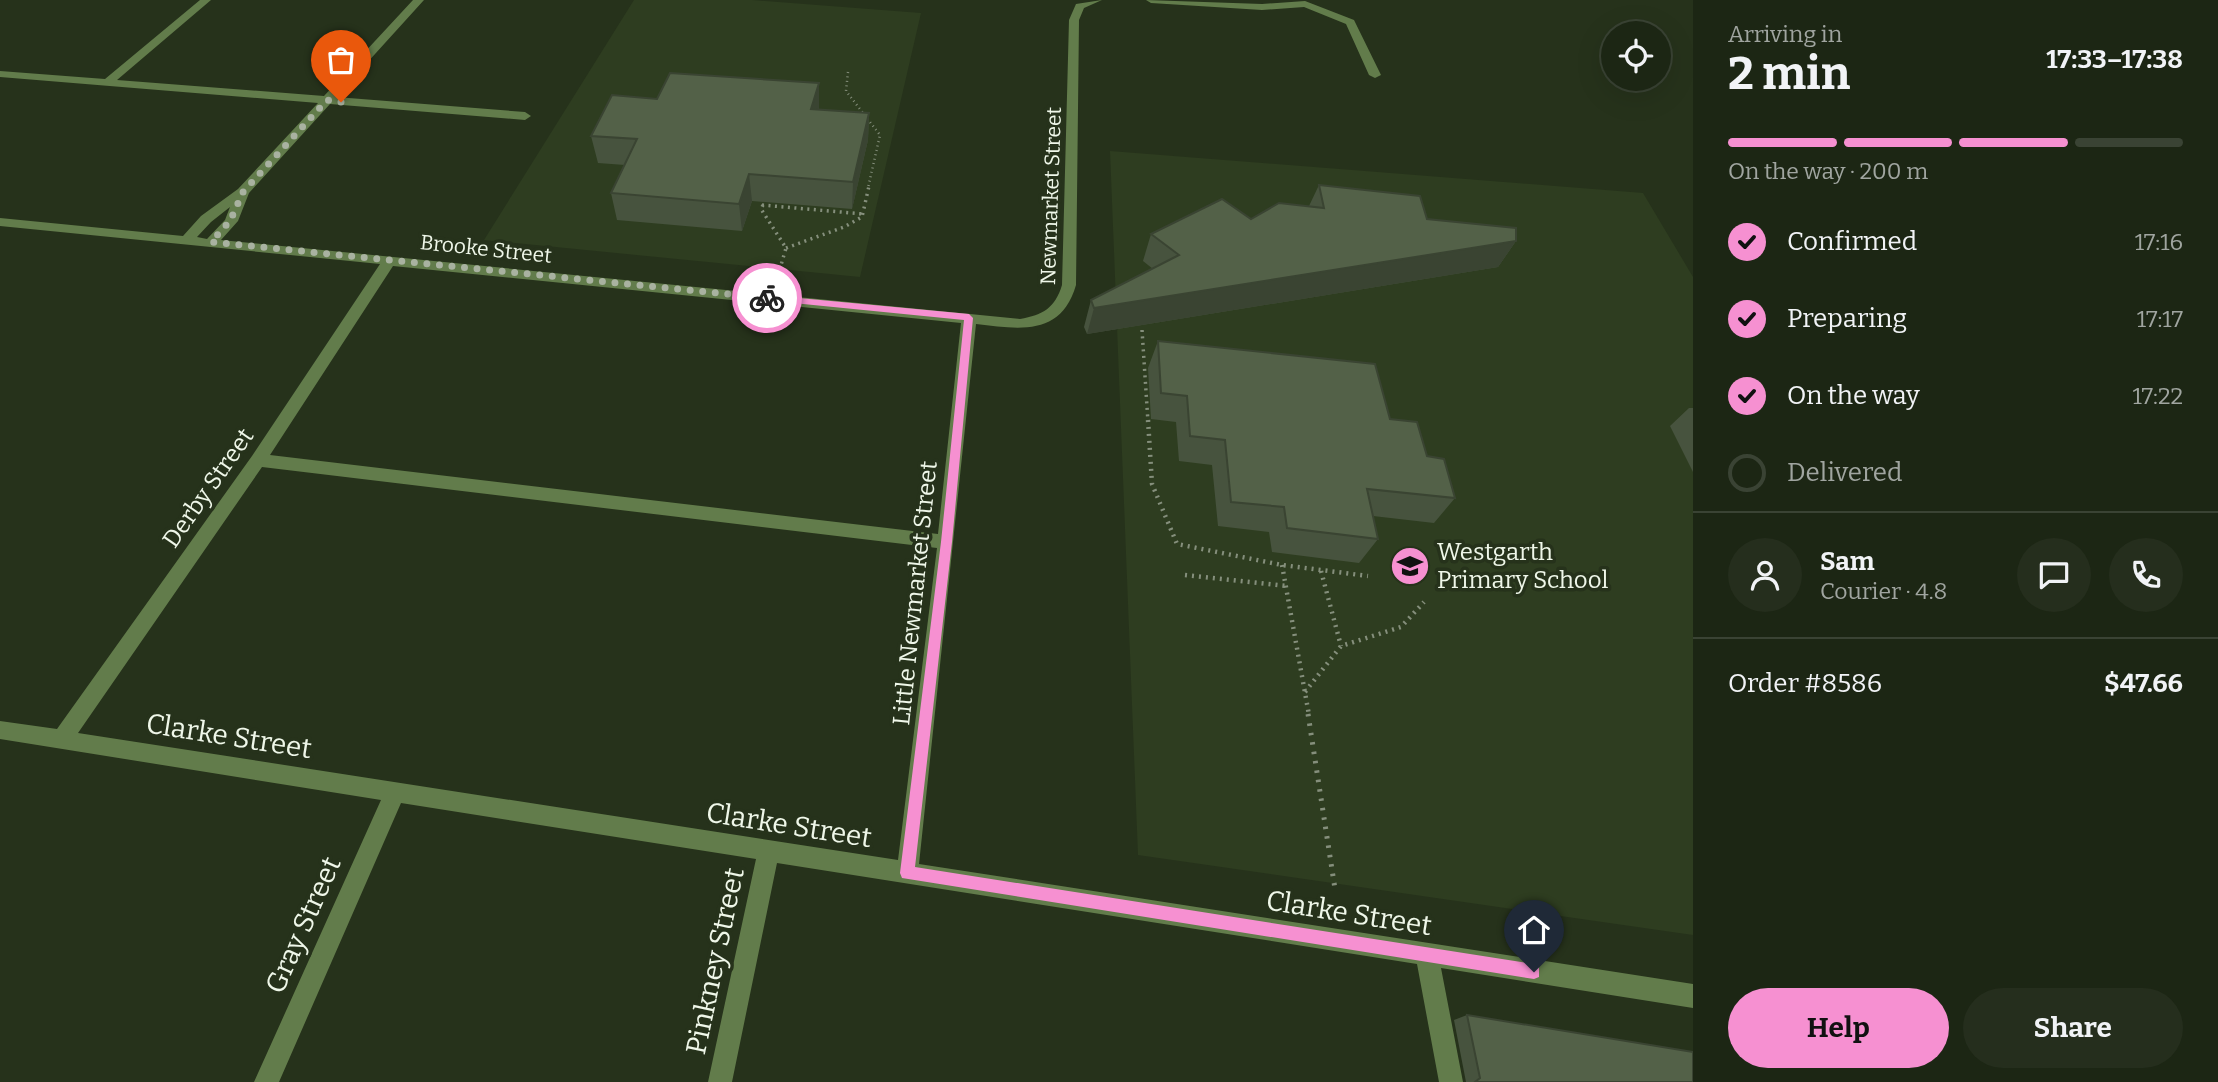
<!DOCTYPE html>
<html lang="en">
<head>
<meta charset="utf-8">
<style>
	body { margin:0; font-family:Bitter,serif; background:#252e1d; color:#f1f3f6; height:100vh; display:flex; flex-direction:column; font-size:26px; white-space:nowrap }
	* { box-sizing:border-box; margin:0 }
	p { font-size:23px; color:#a0a5a0 }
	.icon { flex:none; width:38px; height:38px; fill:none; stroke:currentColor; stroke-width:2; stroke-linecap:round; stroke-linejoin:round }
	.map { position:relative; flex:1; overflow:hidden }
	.panel { display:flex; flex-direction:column; background:#1c2614; width:525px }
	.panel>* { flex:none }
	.tools { position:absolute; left:1601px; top:21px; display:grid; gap:14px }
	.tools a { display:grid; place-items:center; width:70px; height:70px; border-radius:50%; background:#1c2614; box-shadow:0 7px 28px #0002,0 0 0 2px #3a4334; font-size:35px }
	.pin { position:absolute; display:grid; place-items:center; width:60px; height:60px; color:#fff; margin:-72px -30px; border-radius:50% 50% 50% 0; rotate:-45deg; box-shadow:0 0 7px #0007 }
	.pin .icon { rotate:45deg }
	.courier { position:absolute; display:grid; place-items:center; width:70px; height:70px; margin:-35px; border:5px solid #f690d1; border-radius:50%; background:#fff; color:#222; box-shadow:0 2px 9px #0007 }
	.head em { font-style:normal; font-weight:700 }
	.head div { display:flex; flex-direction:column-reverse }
	.head { display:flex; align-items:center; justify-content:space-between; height:119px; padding:0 35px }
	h1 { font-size:46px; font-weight:700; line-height:52px }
	.bar { display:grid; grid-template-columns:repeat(4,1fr); gap:10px 7px; align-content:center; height:84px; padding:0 35px }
	.bar i { height:9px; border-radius:5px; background:#3a4334 }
	.bar .selected { background:#f690d1 }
	.bar p { grid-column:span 4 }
	.line { display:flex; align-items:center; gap:18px; padding:0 35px; border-top:2px solid #3a4334 }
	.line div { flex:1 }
	.round { display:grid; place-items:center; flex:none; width:74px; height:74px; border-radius:37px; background:#252e1d }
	ol { padding:0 35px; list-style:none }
	li { display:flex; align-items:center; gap:21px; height:77px }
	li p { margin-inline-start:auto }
	li .icon { padding:7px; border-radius:50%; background:#f690d1; color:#111; stroke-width:4 }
	li:last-child { color:#a0a5a0 }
	li i { width:38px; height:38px; border:4px solid #3a4334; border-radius:50% }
	.button { display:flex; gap:14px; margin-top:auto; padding:14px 35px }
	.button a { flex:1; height:80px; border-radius:42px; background:#f690d1; color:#111; font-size:28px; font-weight:700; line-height:80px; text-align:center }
	.button a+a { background:#252e1d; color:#f1f3f6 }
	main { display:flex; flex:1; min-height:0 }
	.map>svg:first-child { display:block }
	.built { fill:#2e3d20 }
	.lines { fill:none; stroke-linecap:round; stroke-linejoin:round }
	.path-far3 { stroke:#858f7c; stroke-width:2.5; stroke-dasharray:1 3.5; stroke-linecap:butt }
	.path-far2 { stroke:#858f7c; stroke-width:3.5; stroke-dasharray:2 4.5; stroke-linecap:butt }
	.path-far1 { stroke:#858f7c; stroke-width:4.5; stroke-dasharray:2 5; stroke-linecap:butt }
	.path { stroke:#858f7c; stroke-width:5; stroke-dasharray:2.5 7; stroke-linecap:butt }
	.minor { fill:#627c4b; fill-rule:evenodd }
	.wall { fill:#47533e }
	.shaded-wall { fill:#3a4432 }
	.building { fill:#536148; stroke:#3a4432; stroke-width:2 }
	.route { fill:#f690d1 }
	.done { stroke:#a9b2a1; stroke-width:7; stroke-dasharray:0 12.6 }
	.labels { text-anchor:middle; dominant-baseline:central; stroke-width:7; stroke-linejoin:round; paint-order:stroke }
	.far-street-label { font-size:21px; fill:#eff7e9; stroke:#26321b }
	.street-label { font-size:24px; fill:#eff7e9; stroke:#26321b }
	.poi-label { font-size:24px; fill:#eff7e9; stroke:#26321b; text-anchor:start }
	.near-street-label { font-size:28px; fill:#eff7e9; stroke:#26321b }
</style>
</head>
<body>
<main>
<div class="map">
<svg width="1693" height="1082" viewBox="0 0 1693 1082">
	<rect width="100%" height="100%" fill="#26321b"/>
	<path class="built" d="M634,0H752L921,13L860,277L484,240Z
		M1110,151L1643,193L1693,277V935L1138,855Z"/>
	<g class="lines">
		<path class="path-far3" d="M848,72L846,91L880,135L868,188"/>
		<path class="path-far2" d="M762,205L863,214
			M763,205L761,209L786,248L779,272
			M786,248L844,227L862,217L869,186
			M1142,330L1148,422"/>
		<path class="path-far1" d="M1148,420L1152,484L1177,544L1282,565L1368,576
			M1282,565L1309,715
			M1321,571L1341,646
			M1185,575L1286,586
			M1305,692L1341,646L1401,627L1424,602"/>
		<path class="path" d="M1308,714L1335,889"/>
		<path class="minor" d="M200,0H211L117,80L324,96L413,0H424L336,97L525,112L531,116L525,120L330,104L249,193L238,221L221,240L1020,319C1043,315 1055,308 1062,285L1069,20L1076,4L1102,0L1084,8L1079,20L1076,285C1061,337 1019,329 976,324L919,864L1693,984V1008L1441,968L1463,1082H1439L1417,964L777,863L732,1082H708L756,859L401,803L279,1082H254L381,800L0,739V721L57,729L252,456L380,264L0,226V218L183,236L201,216L238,189L318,103L0,77V71L105,79ZM230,207L225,220L207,239L197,237L211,222ZM393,266L961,323L938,534L270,455ZM262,467L937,548L898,860L78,733Z
			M1146,0L1262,4L1305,1L1354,20L1381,75L1375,78L1369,75L1346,24L1304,7L1262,10L1151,3Z"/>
	</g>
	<path class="wall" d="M819,110L869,113L868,140L852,209L752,201L742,231L617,220L611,193L625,165L598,163L591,136Z
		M1319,185L1427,219L1516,241L1498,267L1087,334L1084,327L1091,300L1153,269L1143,261L1151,234L1251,219L1309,206Z
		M1158,341L1390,419L1427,456L1455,498L1434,523L1373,516L1378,539L1359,563L1272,552L1269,532L1218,526L1212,465L1179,461L1176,422L1151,419L1148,368Z
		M1689,408H1693V472L1670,426Z
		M1467,1015L1693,1082H1465H1466L1454,1020Z"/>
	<path class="shaded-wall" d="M819,83V110L811,109Z
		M869,113L868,140L852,209L853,182Z
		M749,174L752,201L742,231L739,204Z
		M1516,241L1498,267L1087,334L1094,308Z"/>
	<path class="building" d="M670,73L819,83L811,109L869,113L853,182L749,174L739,204L611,193L637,139L591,136L612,95L657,99Z
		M1319,185L1420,196L1427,219L1516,228V241L1094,308L1091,300L1179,255L1151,234L1222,199L1251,219L1279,203L1324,208Z
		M1158,341L1375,364L1390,419L1417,422L1427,456L1444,459L1455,498L1367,489L1378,539L1287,528L1284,507L1231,502L1225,440L1190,436L1187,396L1161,393Z
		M1467,1015L1693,1052V1082H1475L1480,1078Z"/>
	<path class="route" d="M767,295L969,314L973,318L952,542L915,867L1534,964L1539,966V977L1534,979L902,878L900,873L941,542L964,320L763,300Z"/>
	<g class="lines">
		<path class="done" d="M341,102L327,100L243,192L230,221L211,242L767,298"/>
	</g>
	<defs>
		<g id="school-disc" transform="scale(2.0125)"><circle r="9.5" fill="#f690d1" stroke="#26321b"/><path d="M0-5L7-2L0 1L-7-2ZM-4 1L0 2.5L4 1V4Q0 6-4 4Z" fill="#111"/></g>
	</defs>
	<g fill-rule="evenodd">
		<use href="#school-disc" x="1410" y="566"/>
	</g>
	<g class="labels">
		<g class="far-street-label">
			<text transform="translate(1051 196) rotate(-88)">Newmarket Street</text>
			<text transform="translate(486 249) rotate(6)">Brooke Street</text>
		</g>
		<g class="street-label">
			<text transform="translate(208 488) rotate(-55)">Derby Street</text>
			<text transform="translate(915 593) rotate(-84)">Little Newmarket Street</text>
		</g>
		<g class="poi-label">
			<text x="1437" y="552">Westgarth<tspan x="1437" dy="28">Primary School</tspan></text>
		</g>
		<g class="near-street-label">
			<text transform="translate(229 736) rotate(9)">Clarke Street</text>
			<text transform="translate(789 825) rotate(9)">Clarke Street</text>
			<text transform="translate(1349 913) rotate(9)">Clarke Street</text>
			<text transform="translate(303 925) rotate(-66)">Gray Street</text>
			<text transform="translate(715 961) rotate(-78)">Pinkney Street</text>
		</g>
	</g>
</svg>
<div class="tools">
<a><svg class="icon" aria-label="locate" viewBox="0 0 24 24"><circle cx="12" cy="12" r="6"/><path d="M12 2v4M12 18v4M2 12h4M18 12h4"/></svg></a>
</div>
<div class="pin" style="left:341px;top:102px;background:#ea580c"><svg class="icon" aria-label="bag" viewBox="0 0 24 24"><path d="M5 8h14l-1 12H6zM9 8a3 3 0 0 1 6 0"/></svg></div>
<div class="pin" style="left:1534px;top:972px;background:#1f2937"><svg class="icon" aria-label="home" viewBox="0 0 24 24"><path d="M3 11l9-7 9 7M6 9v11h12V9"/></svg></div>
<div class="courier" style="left:767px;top:298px"><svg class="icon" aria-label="bike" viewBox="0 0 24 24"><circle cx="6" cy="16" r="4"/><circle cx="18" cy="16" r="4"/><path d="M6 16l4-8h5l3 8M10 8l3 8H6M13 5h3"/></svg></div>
</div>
<section class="panel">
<div class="head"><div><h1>2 min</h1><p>Arriving in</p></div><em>17:33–17:38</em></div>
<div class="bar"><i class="selected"></i><i class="selected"></i><i class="selected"></i><i></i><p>On the way · 200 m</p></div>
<ol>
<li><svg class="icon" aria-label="check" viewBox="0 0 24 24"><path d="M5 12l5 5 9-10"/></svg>Confirmed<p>17:16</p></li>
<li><svg class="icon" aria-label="check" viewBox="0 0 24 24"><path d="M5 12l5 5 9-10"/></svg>Preparing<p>17:17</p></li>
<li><svg class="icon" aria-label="check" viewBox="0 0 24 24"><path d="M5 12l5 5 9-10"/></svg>On the way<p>17:22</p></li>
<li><i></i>Delivered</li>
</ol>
<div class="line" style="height:126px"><a class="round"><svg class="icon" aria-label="person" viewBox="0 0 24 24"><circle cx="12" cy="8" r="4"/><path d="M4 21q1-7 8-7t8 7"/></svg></a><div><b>Sam</b><p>Courier · 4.8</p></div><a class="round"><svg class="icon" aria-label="chat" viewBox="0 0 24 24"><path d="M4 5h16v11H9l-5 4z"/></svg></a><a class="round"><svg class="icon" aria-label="phone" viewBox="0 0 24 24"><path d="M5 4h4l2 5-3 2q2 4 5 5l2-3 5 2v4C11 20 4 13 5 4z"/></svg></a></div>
<div class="line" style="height:91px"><div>Order #8586</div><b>$47.66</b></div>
<div class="button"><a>Help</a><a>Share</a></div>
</section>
</main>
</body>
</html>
